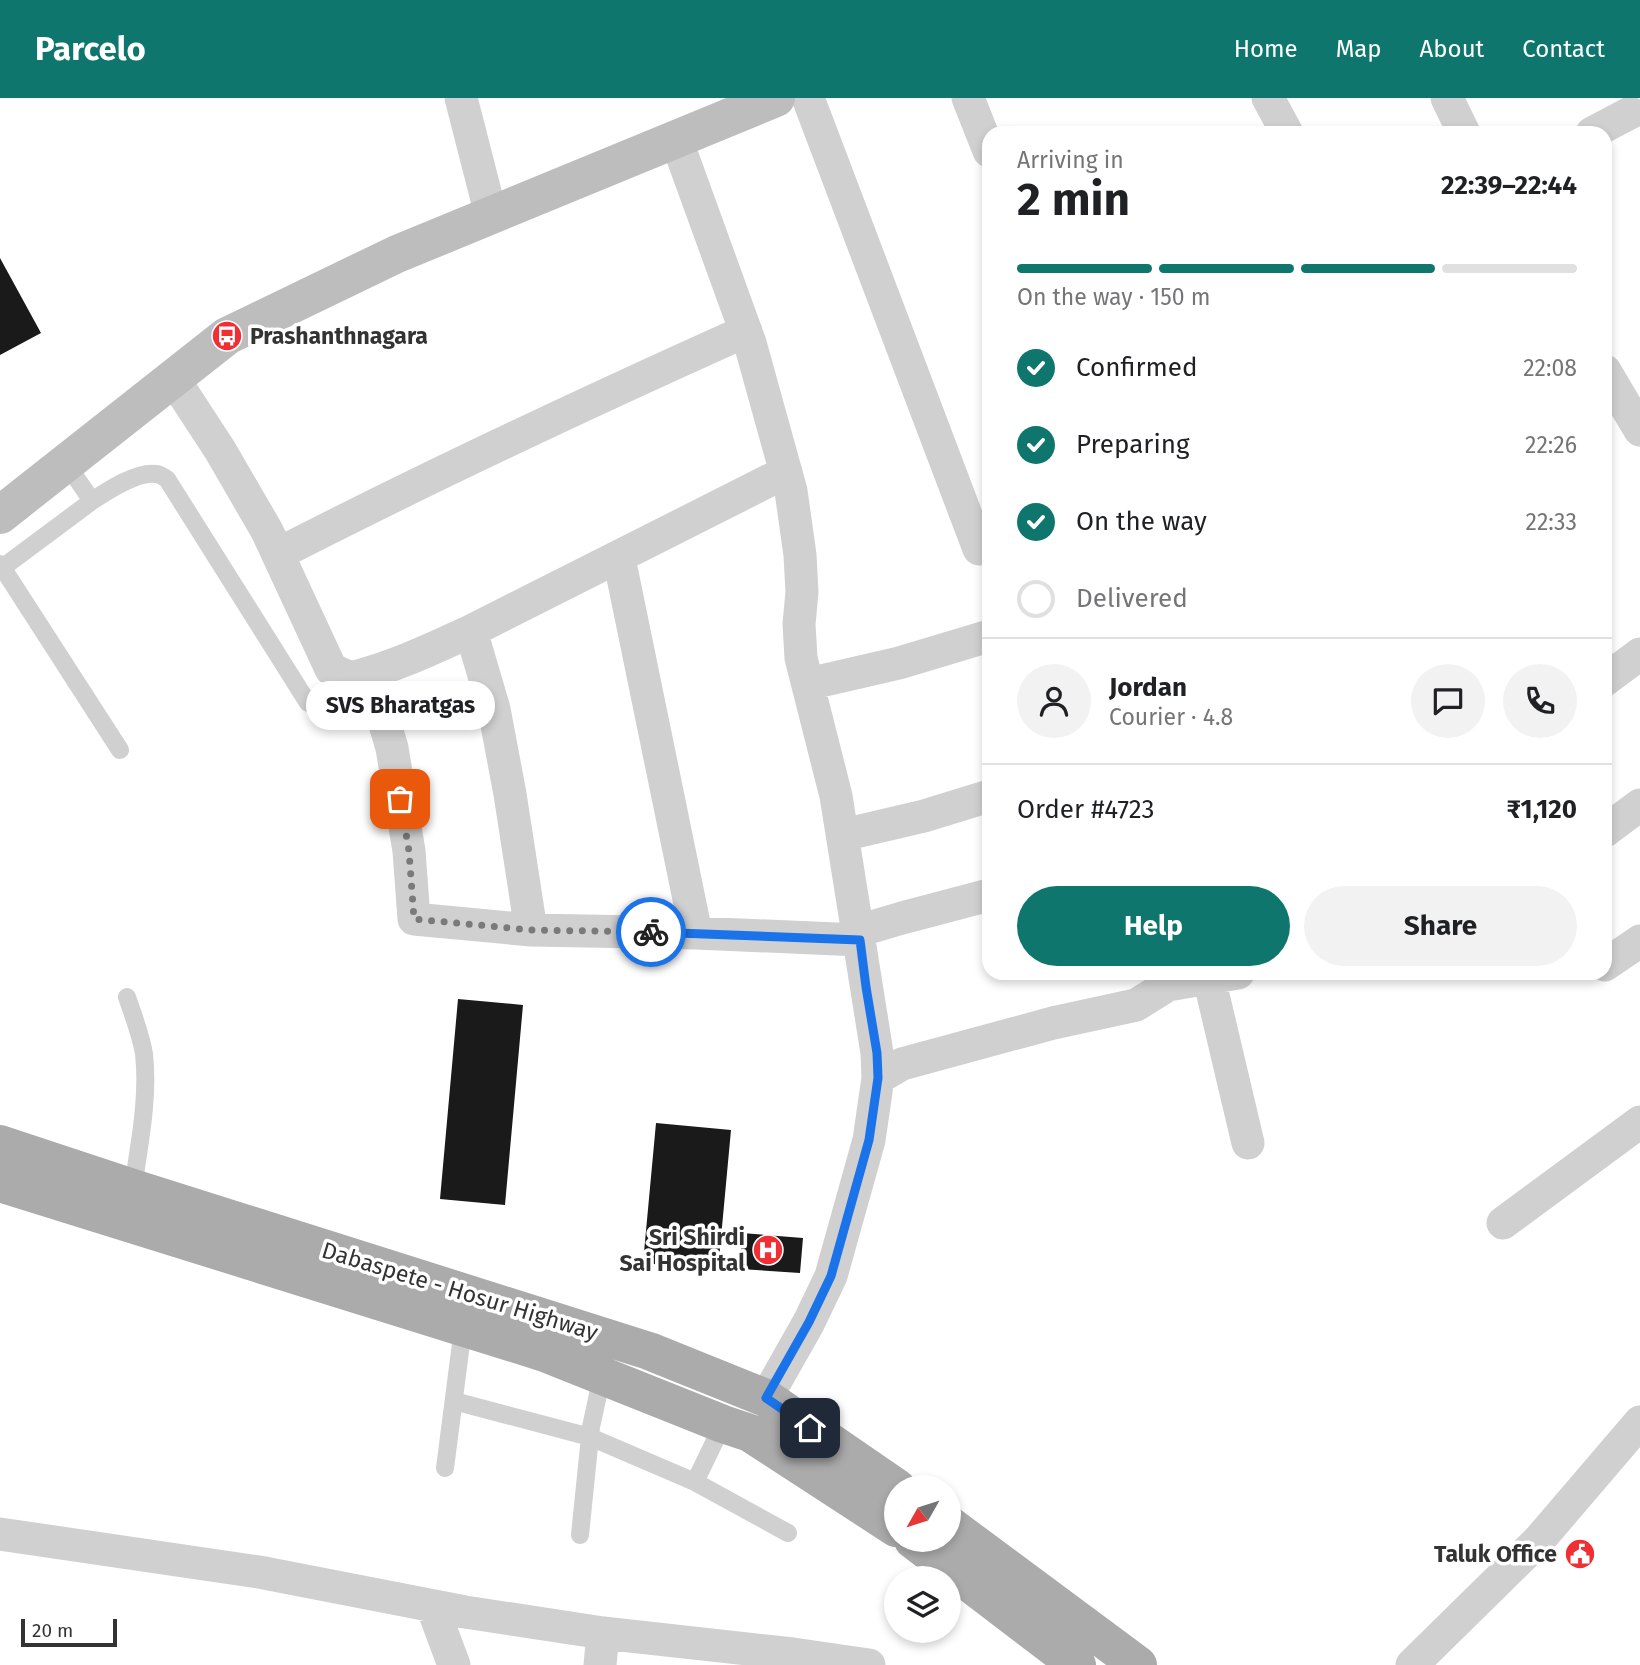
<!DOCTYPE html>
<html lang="en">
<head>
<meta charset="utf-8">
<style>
	body { margin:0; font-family:"Fira Sans",sans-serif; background:#f2f2f2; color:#202124; height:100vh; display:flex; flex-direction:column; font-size:26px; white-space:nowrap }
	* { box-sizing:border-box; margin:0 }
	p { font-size:23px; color:#757577 }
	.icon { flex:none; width:38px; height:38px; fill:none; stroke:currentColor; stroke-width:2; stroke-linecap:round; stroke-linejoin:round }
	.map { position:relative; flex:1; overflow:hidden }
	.panel { position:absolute; left:982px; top:28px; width:630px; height:854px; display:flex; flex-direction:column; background:#fff; border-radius:21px; box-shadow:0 4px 10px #0003 }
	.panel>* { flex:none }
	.needle { width:46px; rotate:231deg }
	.controls { position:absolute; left:884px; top:1377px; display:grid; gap:14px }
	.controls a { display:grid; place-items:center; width:77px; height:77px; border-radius:50%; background:#fff; box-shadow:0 4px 10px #0003; font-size:35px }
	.scale { position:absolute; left:21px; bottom:18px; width:96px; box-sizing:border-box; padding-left:7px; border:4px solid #333; border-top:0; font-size:19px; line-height:24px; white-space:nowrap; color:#333; -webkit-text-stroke:5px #fff; paint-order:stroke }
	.pin { position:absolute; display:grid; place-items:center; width:60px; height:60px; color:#fff; margin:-30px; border-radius:14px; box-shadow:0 4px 10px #0006 }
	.courier { position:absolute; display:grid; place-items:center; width:70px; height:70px; margin:-35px; border:5px solid #1a73e8; border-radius:50%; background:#fff; color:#222; box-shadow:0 2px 9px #0007 }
	.bubble { position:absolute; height:49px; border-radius:24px; background:#fff; box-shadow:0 4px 10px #0003; font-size:23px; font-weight:700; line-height:49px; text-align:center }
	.summary em { font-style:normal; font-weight:700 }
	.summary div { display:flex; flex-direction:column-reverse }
	.summary { display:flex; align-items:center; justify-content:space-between; height:119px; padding:0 35px }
	h1 { font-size:46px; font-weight:700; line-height:52px }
	.bar { display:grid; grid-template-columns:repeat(4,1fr); gap:10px 7px; align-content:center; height:84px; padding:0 35px }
	.bar i { height:9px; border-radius:5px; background:#e0e0e0 }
	.bar .active { background:#0f766e }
	.bar p { grid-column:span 4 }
	.line { display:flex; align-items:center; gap:18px; padding:0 35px; border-top:2px solid #e0e0e0 }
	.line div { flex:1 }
	.round { display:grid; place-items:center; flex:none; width:74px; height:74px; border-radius:37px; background:#f2f2f2 }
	ol { padding:0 35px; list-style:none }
	li { display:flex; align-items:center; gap:21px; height:77px }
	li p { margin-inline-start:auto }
	li .icon { padding:7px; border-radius:50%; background:#0f766e; color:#fff; stroke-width:4 }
	li:last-child { color:#757577 }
	li i { width:38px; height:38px; border:4px solid #e0e0e0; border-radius:50% }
	.cta { display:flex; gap:14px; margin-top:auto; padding:14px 35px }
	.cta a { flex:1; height:80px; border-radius:42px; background:#0f766e; color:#fff; font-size:28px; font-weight:700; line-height:80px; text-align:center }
	.cta a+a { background:#f2f2f2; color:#202124 }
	header { display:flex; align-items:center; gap:42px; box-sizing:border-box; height:98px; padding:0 35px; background:#0f766e; color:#fff }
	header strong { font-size:33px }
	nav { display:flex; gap:38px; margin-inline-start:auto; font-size:24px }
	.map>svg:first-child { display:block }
	.building { fill:#1a1a1a }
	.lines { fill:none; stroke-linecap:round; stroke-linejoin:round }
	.service { stroke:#d0d0d0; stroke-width:18 }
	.minor { stroke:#d0d0d0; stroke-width:33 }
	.secondary { stroke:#bdbdbd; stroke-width:38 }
	.primary { stroke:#ababab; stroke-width:38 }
	.done { stroke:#7a7a7a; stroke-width:7; stroke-dasharray:0 12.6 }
	.route { stroke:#1a73e8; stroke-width:9 }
	.labels { text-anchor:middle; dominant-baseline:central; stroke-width:7; stroke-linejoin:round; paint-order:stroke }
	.poi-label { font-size:23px; font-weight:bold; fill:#333; stroke:#fff; text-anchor:end }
	.street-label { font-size:23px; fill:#333; stroke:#fff }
</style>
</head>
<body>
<header>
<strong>Parcelo</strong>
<nav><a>Home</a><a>Map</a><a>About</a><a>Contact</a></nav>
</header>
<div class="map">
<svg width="1640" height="1567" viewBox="0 0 1640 1567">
	<rect width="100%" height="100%" fill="#fff"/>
	<path class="building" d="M0,160L41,235L0,257Z
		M458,901L523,907L505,1107L440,1101Z
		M656,1025L731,1032L718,1172L643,1165Z
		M742,1135L803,1140L800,1175L740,1171Z"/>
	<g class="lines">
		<path class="service" d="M66,365L92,403C107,393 137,373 156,376C160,376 163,379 167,381L308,605
			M0,466L120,652
			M2,470L92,403
			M127,899C133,917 141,937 144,956C149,1000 139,1047 133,1090
			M454,1303L590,1339L695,1384L788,1435
			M445,1370L463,1230
			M695,1384L723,1326
			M580,1437L591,1329L602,1278"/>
		<path class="minor" d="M461,0L491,117
			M808,0L979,451
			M968,0L989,53
			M1268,0L1287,35
			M1447,0L1464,35
			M1592,35L1630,15
			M676,41L750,245L791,393L800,457L802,494L799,526L801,560L836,698L877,955L878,980L869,1042L831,1178L809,1224L766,1300
			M1605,273L1640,332
			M173,280L220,352L267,433L331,571L350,580C392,570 432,551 471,533L786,374
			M278,456C432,377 588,304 746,233
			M619,460L696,835
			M471,533L494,611L510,696L531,832
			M370,575L392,650L409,753L414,821L531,832L696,835L860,842
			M1605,582L1640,556
			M808,586L899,565L989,538
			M1605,733L1640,707
			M843,737L924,718L989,698
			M858,833L902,820L989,797
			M1605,867L1640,843
			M1209,880L1248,1045
			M878,980L902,966L1053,925L1136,907L1168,887L1238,875
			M1503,1125L1640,1024
			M0,1436L259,1474L465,1514L603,1535L793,1556L869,1567
			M432,1508L454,1567
			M600,1567L603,1535
			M1412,1567L1539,1442L1640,1324"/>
		<path class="secondary" d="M0,417L227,238L397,156L776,0"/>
		<path class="primary" d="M0,1046L133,1090L649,1253L766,1300L897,1390
			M0,1085L545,1255L723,1326L750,1335L896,1430
			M948,1426L1138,1567
			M913,1442L1077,1567"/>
	</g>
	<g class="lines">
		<path class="done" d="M400,701L409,753L414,821L531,832L651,834"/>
		<path class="route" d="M651,834L860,842L866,889L877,955L878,980L869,1042L831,1178L809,1224L766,1300L810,1330"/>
	</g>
	<defs>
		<g id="bus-disc" transform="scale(1.575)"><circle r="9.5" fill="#ef2f34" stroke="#fff"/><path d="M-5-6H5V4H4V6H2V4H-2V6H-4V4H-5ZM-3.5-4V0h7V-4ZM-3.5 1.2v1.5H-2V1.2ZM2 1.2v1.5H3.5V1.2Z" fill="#fff"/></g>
		<g id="hospital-disc" transform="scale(1.575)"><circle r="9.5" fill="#ef2f34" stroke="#fff"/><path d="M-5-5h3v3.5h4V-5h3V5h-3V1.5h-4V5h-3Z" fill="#fff"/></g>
		<g id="civic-disc" transform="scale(1.575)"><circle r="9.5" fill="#ef2f34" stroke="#fff"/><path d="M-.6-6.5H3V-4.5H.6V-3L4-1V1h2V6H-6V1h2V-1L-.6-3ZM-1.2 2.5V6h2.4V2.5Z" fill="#fff"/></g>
	</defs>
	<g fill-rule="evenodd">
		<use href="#bus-disc" x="227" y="238"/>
		<use href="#hospital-disc" x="768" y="1152"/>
		<use href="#civic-disc" x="1580" y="1456"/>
	</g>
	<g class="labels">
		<g class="poi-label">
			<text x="250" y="238" text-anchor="start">Prashanthnagara</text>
			<text x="745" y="1139">Sri Shirdi<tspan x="745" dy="26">Sai Hospital</tspan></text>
			<text x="1557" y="1456">Taluk Office</text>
		</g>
		<g class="street-label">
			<text transform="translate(460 1193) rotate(17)">Dabaspete - Hosur Highway</text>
		</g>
	</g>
</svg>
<div class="controls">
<a><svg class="needle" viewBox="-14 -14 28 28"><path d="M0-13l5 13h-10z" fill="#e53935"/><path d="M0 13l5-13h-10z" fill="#757577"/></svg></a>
<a><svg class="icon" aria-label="layers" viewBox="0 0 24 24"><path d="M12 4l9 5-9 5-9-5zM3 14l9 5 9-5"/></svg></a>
</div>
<div class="scale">20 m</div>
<div class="pin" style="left:400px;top:701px;background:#ea580c"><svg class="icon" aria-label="bag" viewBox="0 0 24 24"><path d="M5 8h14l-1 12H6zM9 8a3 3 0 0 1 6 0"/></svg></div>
<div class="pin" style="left:810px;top:1330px;background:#1f2937"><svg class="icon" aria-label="home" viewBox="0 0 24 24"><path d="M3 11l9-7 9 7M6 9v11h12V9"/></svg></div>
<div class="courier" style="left:651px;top:834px"><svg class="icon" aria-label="bike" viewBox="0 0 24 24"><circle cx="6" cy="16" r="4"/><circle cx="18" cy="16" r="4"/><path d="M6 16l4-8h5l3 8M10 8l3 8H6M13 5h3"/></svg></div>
<div class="bubble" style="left:306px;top:583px;width:189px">SVS Bharatgas</div>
<section class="panel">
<div class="summary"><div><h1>2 min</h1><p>Arriving in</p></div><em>22:39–22:44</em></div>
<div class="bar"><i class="active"></i><i class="active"></i><i class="active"></i><i></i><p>On the way · 150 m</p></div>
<ol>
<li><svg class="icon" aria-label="check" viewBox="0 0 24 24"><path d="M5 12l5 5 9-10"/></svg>Confirmed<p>22:08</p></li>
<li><svg class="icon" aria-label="check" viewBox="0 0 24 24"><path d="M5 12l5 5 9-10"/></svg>Preparing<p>22:26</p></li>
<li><svg class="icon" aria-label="check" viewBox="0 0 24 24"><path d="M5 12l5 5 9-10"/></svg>On the way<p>22:33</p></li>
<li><i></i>Delivered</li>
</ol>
<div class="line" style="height:126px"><a class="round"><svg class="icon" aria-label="person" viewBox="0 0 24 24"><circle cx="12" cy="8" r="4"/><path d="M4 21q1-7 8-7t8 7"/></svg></a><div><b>Jordan</b><p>Courier · 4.8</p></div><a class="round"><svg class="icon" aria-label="chat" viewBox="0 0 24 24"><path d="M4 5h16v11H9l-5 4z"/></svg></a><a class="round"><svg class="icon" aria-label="phone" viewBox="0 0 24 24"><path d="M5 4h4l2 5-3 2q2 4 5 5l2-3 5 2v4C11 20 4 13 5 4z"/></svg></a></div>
<div class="line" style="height:91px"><div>Order #4723</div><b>₹1,120</b></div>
<div class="cta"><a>Help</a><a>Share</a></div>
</section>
</div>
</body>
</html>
